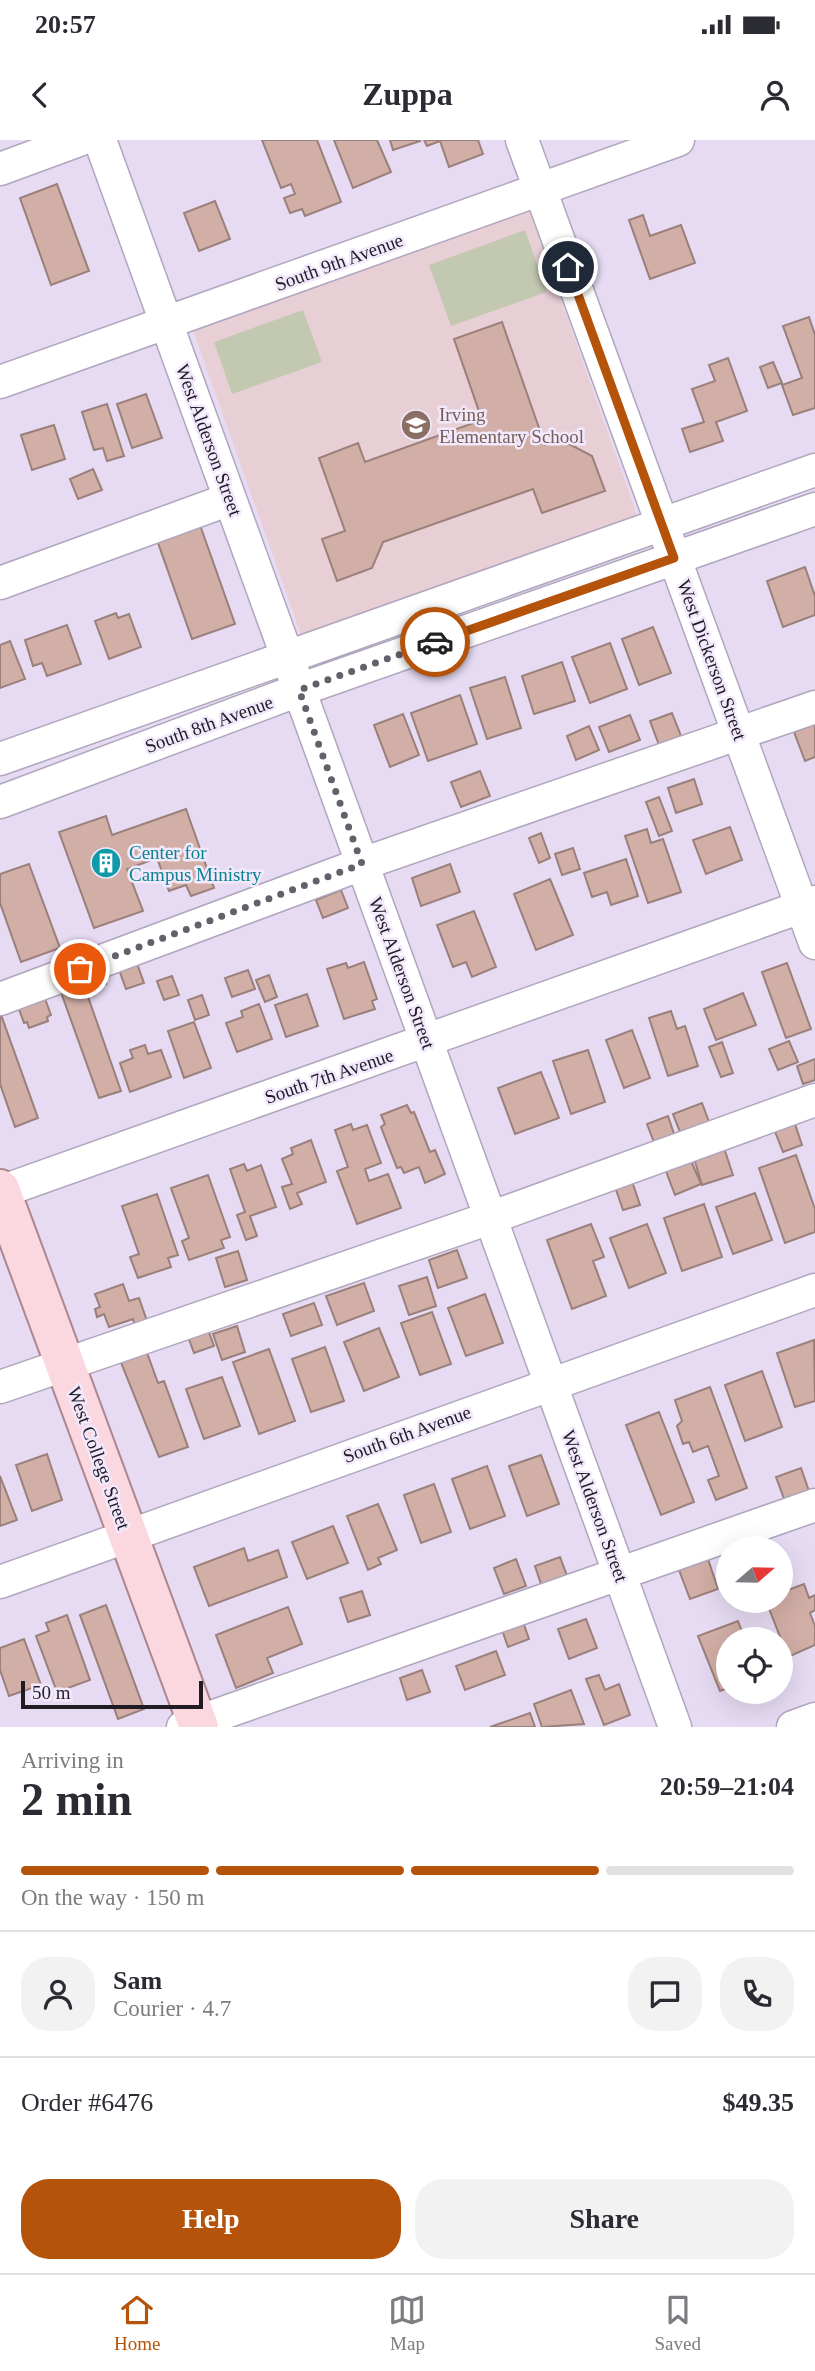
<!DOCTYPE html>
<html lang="en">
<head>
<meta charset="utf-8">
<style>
	body { margin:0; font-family:Georgia,serif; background:#f2f2f3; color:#2b2b33; height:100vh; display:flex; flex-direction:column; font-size:26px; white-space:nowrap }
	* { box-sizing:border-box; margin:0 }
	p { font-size:23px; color:#7c7c81 }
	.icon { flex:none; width:38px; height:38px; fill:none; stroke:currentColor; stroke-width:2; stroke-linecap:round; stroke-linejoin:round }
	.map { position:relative; height:1587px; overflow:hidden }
	.drawer { display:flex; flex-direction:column; background:#fff; flex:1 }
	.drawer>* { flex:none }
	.needle { width:46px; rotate:70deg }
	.buttons { position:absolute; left:716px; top:1396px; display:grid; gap:14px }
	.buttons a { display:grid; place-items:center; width:77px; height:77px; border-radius:50%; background:#fff; box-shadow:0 7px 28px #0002; font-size:35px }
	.scale { position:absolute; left:21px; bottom:18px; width:182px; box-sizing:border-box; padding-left:7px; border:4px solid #201c24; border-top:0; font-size:19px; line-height:24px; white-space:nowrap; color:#201c24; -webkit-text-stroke:5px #f2e9fd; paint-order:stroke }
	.pin { position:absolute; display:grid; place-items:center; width:60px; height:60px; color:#fff; margin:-30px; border:4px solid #fff; border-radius:50%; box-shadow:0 2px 7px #0007 }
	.courier { position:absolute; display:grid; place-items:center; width:70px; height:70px; margin:-35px; border:5px solid #b45309; border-radius:50%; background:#fff; color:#222; box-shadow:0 2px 9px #0007 }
	.head em { font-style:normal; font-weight:600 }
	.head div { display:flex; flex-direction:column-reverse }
	.head { display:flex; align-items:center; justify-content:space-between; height:119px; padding:0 21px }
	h1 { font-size:46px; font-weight:600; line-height:52px }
	.bar { display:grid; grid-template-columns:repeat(4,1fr); gap:10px 7px; align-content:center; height:84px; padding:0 21px }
	.bar i { height:9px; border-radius:5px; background:#e1e1e2 }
	.bar .active { background:#b45309 }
	.bar p { grid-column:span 4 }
	.line { display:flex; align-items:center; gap:18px; padding:0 21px; border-top:2px solid #e1e1e2 }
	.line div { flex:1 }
	.round { display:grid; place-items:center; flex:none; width:74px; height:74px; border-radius:28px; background:#f2f2f3 }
	.cta { display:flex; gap:14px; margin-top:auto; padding:14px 21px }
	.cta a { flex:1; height:80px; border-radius:28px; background:#b45309; color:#fff; font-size:28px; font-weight:600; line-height:80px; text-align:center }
	.cta a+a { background:#f2f2f3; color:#2b2b33 }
	.status { display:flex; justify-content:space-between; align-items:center; height:49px; padding:0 35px; background:#fff; direction:ltr }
	.status svg { height:19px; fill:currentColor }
	header { display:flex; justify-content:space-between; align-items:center; height:91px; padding:0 21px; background:#fff; font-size:32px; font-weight:600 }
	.menu { display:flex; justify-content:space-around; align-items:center; height:98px; border-top:2px solid #e1e1e2; background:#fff; font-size:19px; color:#7c7c81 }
	.menu a { display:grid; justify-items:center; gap:4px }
	.menu .active { color:#b45309 }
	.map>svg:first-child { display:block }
	.education { fill:#e8cfd6 }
	.green { fill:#c3c9b0 }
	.building { fill:#d1aea6; stroke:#9a7f7a; stroke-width:2 }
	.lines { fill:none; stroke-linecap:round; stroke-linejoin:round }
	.minor-casing { stroke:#b0a6bd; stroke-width:35 }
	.major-casing { stroke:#ad858f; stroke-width:42 }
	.minor { stroke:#fff; stroke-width:32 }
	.major { stroke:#fbd7df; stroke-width:38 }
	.done { stroke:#655f6c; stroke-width:7; stroke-dasharray:0 12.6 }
	.route { stroke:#b45309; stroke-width:9 }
	.labels { text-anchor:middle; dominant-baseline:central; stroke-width:5; stroke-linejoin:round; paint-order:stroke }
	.street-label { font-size:19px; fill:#201c24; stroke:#f2e9fd }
	.education-label { font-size:19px; fill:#785e54; stroke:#f2e9fd; text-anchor:start }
	.culture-label { font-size:19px; fill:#0d838f; stroke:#f2e9fd; text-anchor:start }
</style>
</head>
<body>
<div class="status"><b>20:57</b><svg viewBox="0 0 49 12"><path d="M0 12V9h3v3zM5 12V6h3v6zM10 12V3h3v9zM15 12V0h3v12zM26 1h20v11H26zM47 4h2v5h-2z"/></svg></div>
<header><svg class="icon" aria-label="back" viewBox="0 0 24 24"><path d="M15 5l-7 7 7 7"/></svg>Zuppa<svg class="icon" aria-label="person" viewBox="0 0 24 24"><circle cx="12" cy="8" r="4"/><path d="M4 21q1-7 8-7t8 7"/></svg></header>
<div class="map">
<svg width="815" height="1587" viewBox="0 0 815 1587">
	<rect width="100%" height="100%" fill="#e6dbf3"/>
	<path class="education" d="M529,69L639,381L303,500L192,188Z"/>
	<path class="green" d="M525,90L547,152L451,186L429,125Z
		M303,170L322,222L232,254L214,202Z"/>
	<path class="building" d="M262,0H317L341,62L305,76L302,69L290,73L284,58L295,54L291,44L281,48Z
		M334,0H377L391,32L353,48Z
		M390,0H419L420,1L393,10Z
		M424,0H478L483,14L449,27L440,1L427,6Z
		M57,44L89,131L51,145L20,58Z
		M215,61L230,99L199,111L184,73Z
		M643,75L650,96L681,85L695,123L650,139L629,80Z
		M809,177L815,195V268L793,275L782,245L802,238L783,186Z
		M502,182L545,305L560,299L592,316L605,351L542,373L533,349L383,402L372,428L337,441L322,399L345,391L319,318L358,303L365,322L482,280L454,199Z
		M728,218L747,271L716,282L723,301L690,312L682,289L704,282L692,249L715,241L709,225Z
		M773,222L782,243L768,248L760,227Z
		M146,254L162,298L132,308L117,264Z
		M107,264L124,316L107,321L103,308L94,310L82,272Z
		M54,285L65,319L32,330L21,295Z
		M93,329L102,350L78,359L70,339Z
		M200,385L235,484L192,499L157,400Z
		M805,427L815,456V475L783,487L767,441Z
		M116,473L118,478L129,474L141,507L109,519L95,481Z
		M67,485L81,524L47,536L42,523L33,526L25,500Z
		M653,487L671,533L639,545L622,499Z
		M10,501L25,539L0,548V505Z
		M610,503L627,549L590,563L572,517Z
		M562,522L575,561L534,574L522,536Z
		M505,537L521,588L487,599L470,548Z
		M460,555L477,604L428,621L411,573Z
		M672,573L681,596L659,605L650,581Z
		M403,574L419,615L390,627L374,585Z
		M630,575L640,600L609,612L599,587Z
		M815,584V617L805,621L794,592Z
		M589,586L599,610L576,620L567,596Z
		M480,631L490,656L461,667L451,642Z
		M694,639L702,664L676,673L668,648Z
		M659,657L672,691L659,696L646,662Z
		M186,669L214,748L191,756L186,745L169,751L157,718L127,729L143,771L94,788L59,692L106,676L112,695Z
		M730,687L742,720L706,734L693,700Z
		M647,689L651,703L663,699L681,752L648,763L625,696Z
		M541,693L550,718L539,723L529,698Z
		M573,708L580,729L562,735L555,714Z
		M626,719L638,756L611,765L607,752L592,757L584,733Z
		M29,724L60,808L21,822L0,763V734Z
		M450,724L460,752L421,766L412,738Z
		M550,739L573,795L536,810L514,754Z
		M341,750L348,768L323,778L316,760Z
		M474,771L496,827L472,837L466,822L453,827L437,785Z
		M135,818L144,843L126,849L117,824Z
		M364,822L377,859L372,861L375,869L344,879L327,829L346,823L348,828Z
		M787,823L811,889L786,898L762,832Z
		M100,829L106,844L86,851L121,951L99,958L58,844Z
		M248,830L255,849L232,857L225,838Z
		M269,835L277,857L265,862L256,840Z
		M172,836L179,855L164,860L157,841Z
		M41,848L51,875L47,877L48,881L29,888L27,882L24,883L15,858Z
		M743,853L756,885L716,900L704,869Z
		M307,854L318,886L286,897L275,865Z
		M202,855L209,875L195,880L188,860Z
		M259,864L272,899L237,912L226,883L243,877L241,871Z
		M671,871L677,889L685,886L698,926L668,936L649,878Z
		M0,872L38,978L15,987L0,944Z
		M194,882L211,928L184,938L168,891Z
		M632,890L650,938L624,948L606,900Z
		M789,901L798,922L778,930L769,909Z
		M722,902L733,933L721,937L709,907Z
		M145,905L148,914L161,910L171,937L130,952L120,923L133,918L130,910Z
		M588,910L605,962L571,974L553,921Z
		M815,919V940L803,944L797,926Z
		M541,932L559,978L515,994L498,948Z
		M702,963L709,982L680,992L673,974Z
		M407,965L411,973L414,972L430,1012L435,1010L445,1034L425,1043L419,1027L404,1033L401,1027L397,1028L381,987L385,984L381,975Z
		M668,976L675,997L655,1005L647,984Z
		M794,981L802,1005L783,1012L774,989Z
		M351,984L353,990L367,985L381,1023L365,1029L369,1041L388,1034L401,1068L357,1084L337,1031L348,1027L335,990Z
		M311,1000L326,1042L297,1053L302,1064L290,1069L282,1047L292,1044L282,1019L293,1014L291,1008Z
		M723,1005L733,1035L702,1045L693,1015Z
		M796,1015L815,1069V1092L785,1103L759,1028Z
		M689,1016L701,1044L675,1055L664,1026Z
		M244,1024L247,1031L261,1025L276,1067L250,1076L257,1096L246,1100L237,1075L245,1072L230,1029Z
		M208,1035L230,1097L221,1100L224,1108L189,1120L182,1101L189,1098L171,1048Z
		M630,1035L640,1065L623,1070L613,1041Z
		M755,1053L772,1100L733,1114L716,1067Z
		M157,1054L178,1115L168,1118L171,1127L138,1138L130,1117L139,1114L122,1066Z
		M704,1064L722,1117L682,1131L664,1078Z
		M591,1084L604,1117L593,1121L606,1156L572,1169L547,1100Z
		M647,1084L666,1133L629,1148L610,1098Z
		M457,1110L467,1138L438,1148L429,1120Z
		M238,1111L247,1140L225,1147L216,1118Z
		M427,1137L436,1166L409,1175L399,1146Z
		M364,1143L374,1171L337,1185L326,1156Z
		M123,1144L129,1161L139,1158L147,1181L135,1186L133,1179L109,1187L104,1174L97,1177L95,1169L100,1167L95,1154Z
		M485,1154L503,1203L466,1216L448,1168Z
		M314,1163L322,1185L291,1196L283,1174Z
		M432,1172L451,1224L420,1235L401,1183Z
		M206,1184L214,1206L194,1213L186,1191Z
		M237,1186L245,1212L222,1220L213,1194Z
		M379,1188L399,1237L364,1251L344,1202Z
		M814,1200L815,1261L795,1267L777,1213Z
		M325,1207L344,1261L311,1272L292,1219Z
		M269,1209L295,1281L259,1294L233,1222Z
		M146,1210L158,1243L164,1241L188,1307L159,1317L120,1220Z
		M762,1231L782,1287L745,1301L725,1245Z
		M222,1237L240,1286L204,1299L186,1249Z
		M710,1247L747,1348L716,1360L708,1340L719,1336L708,1306L693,1312L689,1302L683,1304L677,1286L682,1281L675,1260Z
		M659,1272L694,1362L661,1375L626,1285Z
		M47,1314L62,1360L32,1371L16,1325Z
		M541,1315L559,1364L527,1376L509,1326Z
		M487,1326L505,1376L470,1389L452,1339Z
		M801,1328L810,1354L786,1364L776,1337Z
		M0,1336L17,1380L0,1386Z
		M434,1344L451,1392L421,1403L404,1355Z
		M378,1364L397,1410L378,1418L381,1424L368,1430L347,1376Z
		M333,1386L348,1423L307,1439L292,1402Z
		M765,1397L769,1409H735Z
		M244,1408L248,1421L278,1410L287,1437L209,1466L194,1427Z
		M560,1417L569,1441L543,1450L535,1426Z
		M516,1419L526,1446L504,1454L494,1428Z
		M708,1419L718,1449L690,1459L679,1430Z
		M804,1444L809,1458L815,1455V1470L810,1473L815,1486V1505L788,1517L766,1461H780V1453Z
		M362,1451L370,1475L348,1482L340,1458Z
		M106,1465L144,1569L118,1579L80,1475Z
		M288,1467L302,1504L267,1518L273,1533L236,1548L216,1495Z
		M67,1475L90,1540L57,1552L36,1496L49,1491L46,1483Z
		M522,1479L529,1499L508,1507L501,1487Z
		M586,1479L597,1508L569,1519L558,1489Z
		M738,1481L745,1500H728V1548L720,1551L698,1496Z
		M24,1499L41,1545L9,1556L0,1530V1508Z
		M496,1511L505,1535L465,1550L456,1526Z
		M422,1530L430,1552L407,1560L400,1538Z
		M599,1535L605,1550L619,1544L630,1575L604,1585L586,1539Z
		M571,1550L584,1584L542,1587L534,1564Z
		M530,1573L535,1587H490Z"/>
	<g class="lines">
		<g class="minor-casing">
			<path id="minor" d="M100,0L675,1587
				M522,0L815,803
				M0,29L79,0
				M0,242L678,0
				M0,443L230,359
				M0,619L815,330
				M0,662L299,550L815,369
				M0,859L362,724L815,567
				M0,1052L815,762
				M0,1247L490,1078L815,960
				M0,1442L815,1150
				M183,1587L815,1365
				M793,1587L815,1579"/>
		</g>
		<g class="major-casing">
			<path id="major" d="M0,1049L199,1587"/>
		</g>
		<use href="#minor" class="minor"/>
		<use href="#major" class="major"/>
	</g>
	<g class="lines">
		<path class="done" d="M80,829L362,724L299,550L435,502"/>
		<path class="route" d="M435,502L674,418L568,127"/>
	</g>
	<defs>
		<g id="school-disc" transform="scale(1.575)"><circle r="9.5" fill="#8d6e63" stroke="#f2e9fd"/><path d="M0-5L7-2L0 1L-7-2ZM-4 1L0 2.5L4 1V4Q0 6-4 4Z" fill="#fff"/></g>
		<g id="building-disc" transform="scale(1.575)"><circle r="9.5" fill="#0f9aa8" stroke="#f2e9fd"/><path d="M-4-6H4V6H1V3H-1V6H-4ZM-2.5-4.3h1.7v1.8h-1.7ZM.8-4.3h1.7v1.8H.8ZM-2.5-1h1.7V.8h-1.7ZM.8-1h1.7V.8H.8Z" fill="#fff"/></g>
	</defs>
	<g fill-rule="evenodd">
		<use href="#school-disc" x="416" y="285"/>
		<use href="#building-disc" x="106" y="723"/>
	</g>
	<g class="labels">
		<g class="street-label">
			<text transform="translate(339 122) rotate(-20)">South 9th Avenue</text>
			<text transform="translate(209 300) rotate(70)">West Alderson Street</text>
			<text transform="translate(712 520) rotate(70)">West Dickerson Street</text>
			<text transform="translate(209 584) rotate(-20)">South 8th Avenue</text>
			<text transform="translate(402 833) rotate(70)">West Alderson Street</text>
			<text transform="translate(329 936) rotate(-19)">South 7th Avenue</text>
			<text transform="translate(407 1294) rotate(-20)">South 6th Avenue</text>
			<text transform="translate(99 1318) rotate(70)">West College Street</text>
			<text transform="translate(595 1366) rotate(70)">West Alderson Street</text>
		</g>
		<g class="education-label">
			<text x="439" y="274">Irving<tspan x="439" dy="22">Elementary School</tspan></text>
		</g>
		<g class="culture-label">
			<text x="129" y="712">Center for<tspan x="129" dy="22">Campus Ministry</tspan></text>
		</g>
	</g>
</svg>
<div class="buttons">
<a><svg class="needle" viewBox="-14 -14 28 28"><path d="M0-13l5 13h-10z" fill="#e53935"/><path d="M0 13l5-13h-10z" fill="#7c7c81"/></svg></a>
<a><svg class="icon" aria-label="locate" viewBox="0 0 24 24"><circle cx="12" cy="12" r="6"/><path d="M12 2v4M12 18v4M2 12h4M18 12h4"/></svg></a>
</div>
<div class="scale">50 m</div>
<div class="pin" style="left:80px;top:829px;background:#ea580c"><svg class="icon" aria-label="bag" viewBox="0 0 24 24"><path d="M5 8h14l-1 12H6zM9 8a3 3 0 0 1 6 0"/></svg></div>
<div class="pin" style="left:568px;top:127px;background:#1f2937"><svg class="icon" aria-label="home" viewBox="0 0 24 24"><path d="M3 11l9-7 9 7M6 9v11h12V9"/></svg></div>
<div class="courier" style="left:435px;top:502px"><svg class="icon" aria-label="car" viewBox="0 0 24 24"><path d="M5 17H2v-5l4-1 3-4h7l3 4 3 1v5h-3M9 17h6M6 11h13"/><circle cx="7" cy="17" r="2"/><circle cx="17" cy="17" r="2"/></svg></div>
</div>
<section class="drawer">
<div class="head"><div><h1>2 min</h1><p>Arriving in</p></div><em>20:59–21:04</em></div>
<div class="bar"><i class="active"></i><i class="active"></i><i class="active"></i><i></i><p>On the way · 150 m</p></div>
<div class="line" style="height:126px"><a class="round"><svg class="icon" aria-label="person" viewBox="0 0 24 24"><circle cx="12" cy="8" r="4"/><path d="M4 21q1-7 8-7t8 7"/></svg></a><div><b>Sam</b><p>Courier · 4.7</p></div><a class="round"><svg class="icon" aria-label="chat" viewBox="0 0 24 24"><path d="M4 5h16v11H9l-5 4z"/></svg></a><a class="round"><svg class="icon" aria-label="phone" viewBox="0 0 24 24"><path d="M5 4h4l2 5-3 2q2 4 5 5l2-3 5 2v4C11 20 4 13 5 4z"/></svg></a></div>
<div class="line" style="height:91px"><div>Order #6476</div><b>$49.35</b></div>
<div class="cta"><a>Help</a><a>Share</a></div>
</section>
<nav class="menu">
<a class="active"><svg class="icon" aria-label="home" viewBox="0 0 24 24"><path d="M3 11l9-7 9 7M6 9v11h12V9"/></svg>Home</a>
<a><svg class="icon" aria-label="map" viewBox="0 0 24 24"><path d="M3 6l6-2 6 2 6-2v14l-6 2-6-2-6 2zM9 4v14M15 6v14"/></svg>Map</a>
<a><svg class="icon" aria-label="saved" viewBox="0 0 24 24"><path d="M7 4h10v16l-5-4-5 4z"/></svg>Saved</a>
</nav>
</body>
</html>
